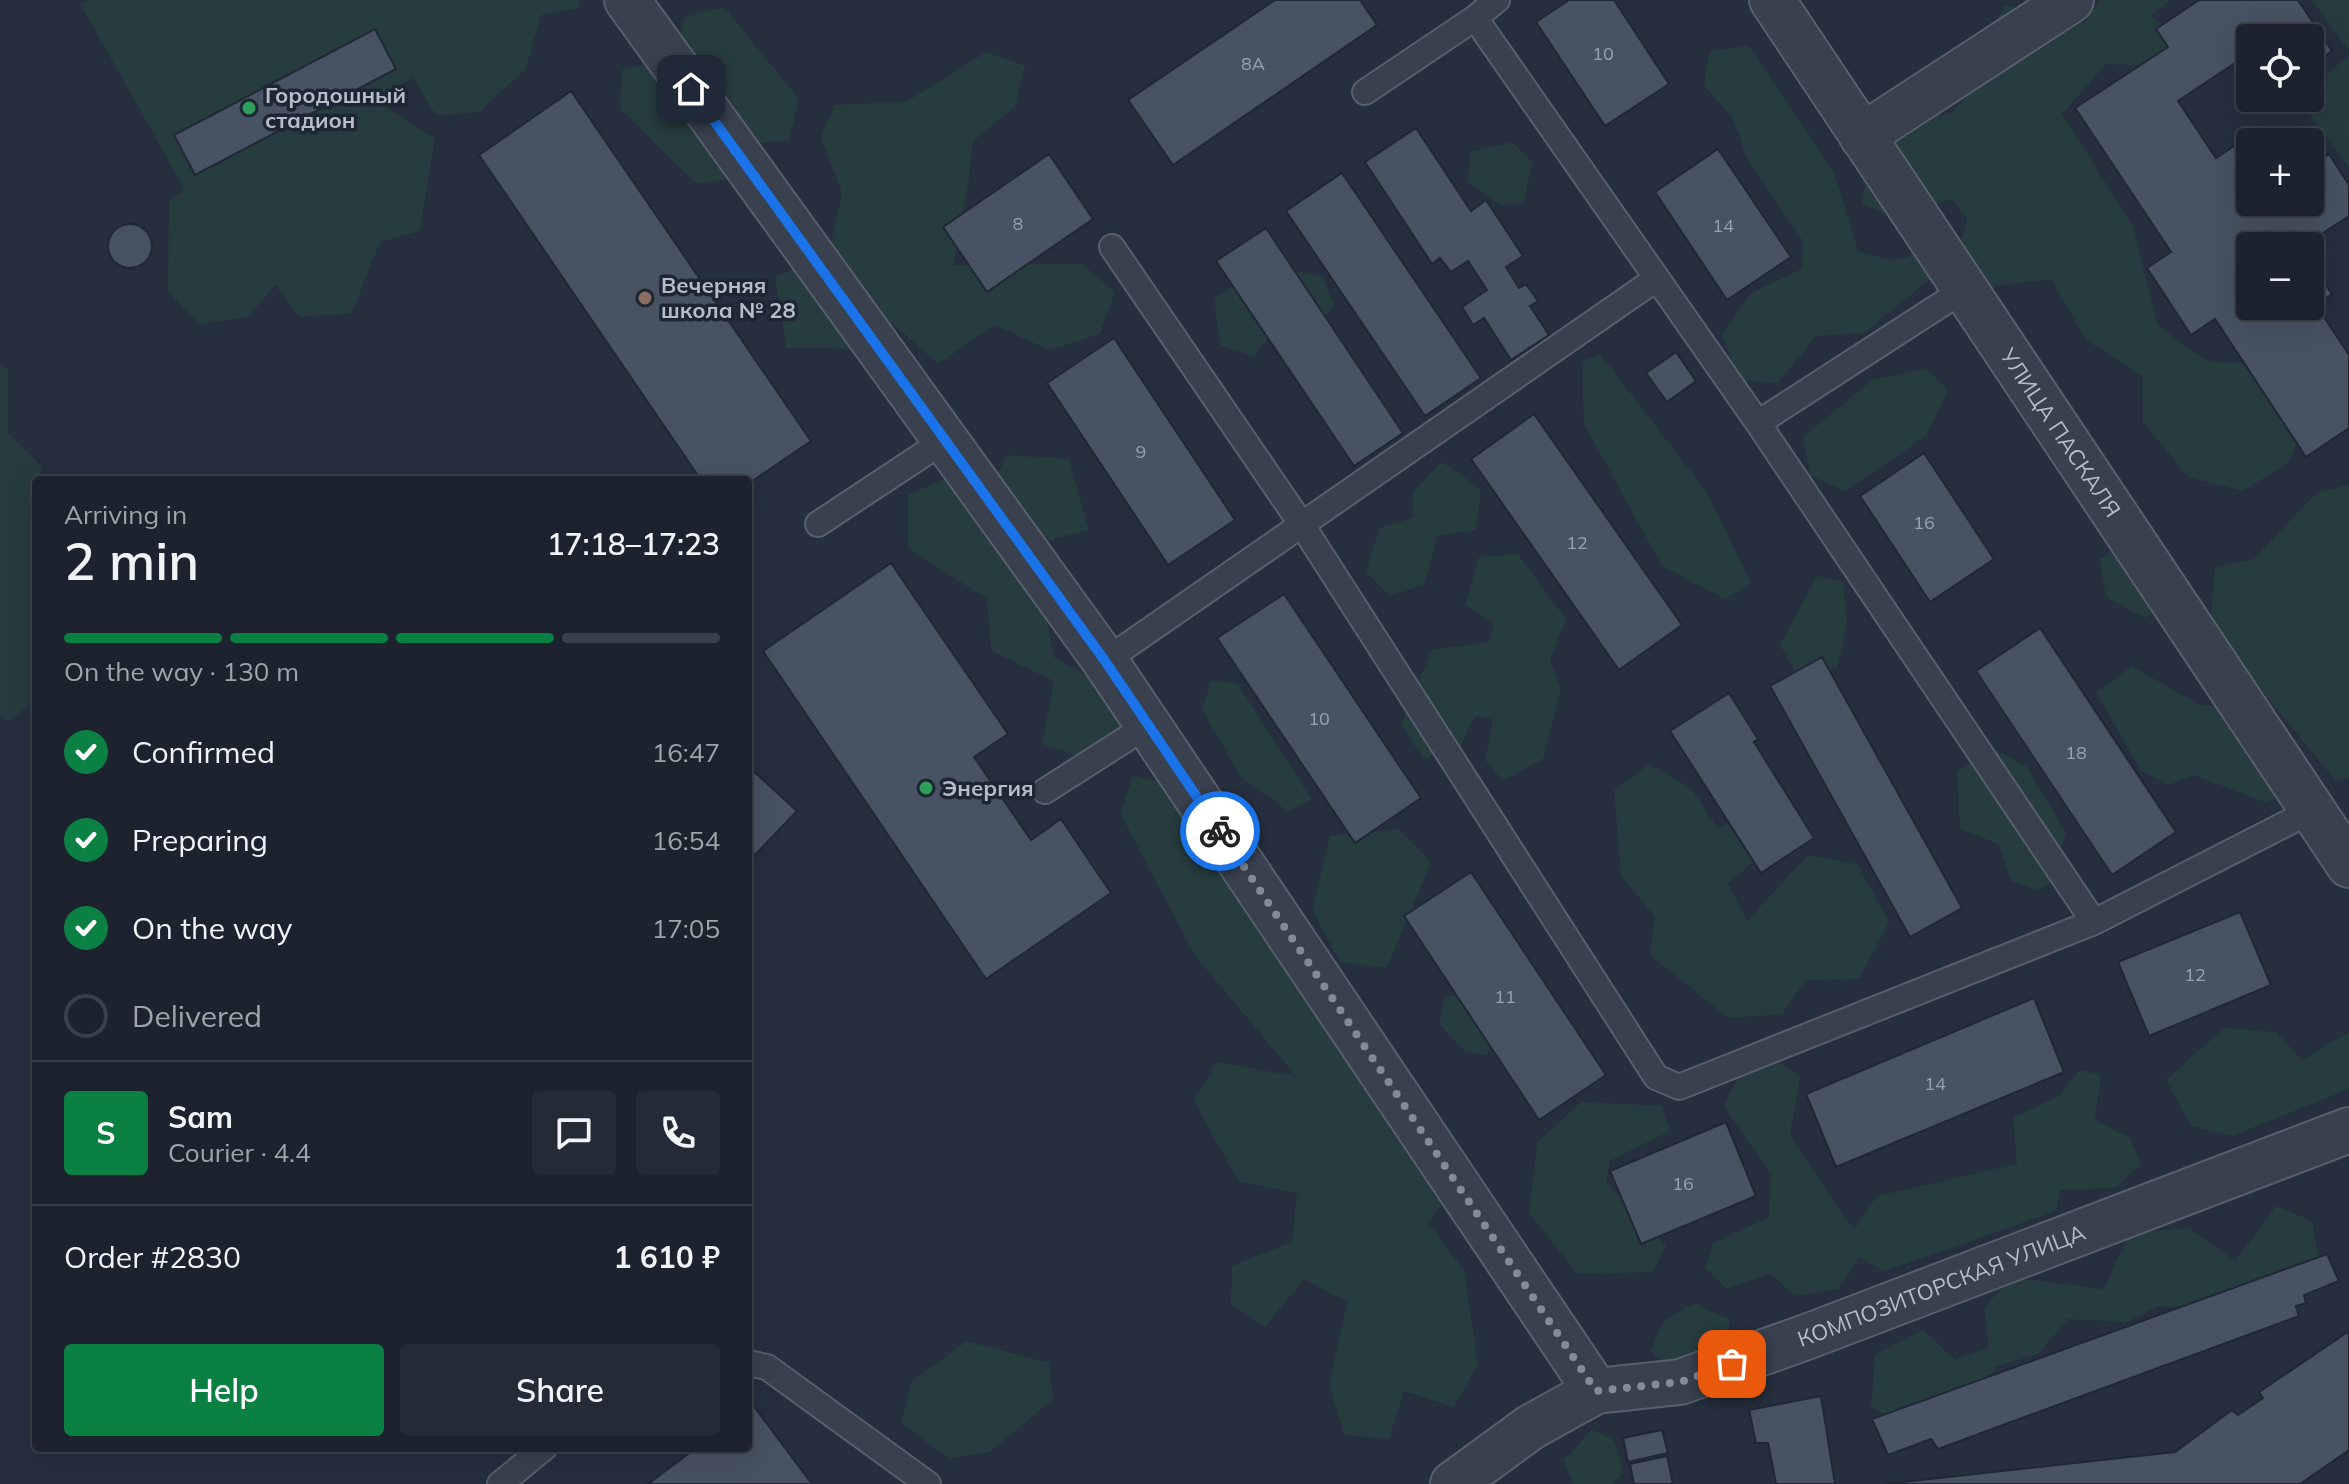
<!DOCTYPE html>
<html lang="en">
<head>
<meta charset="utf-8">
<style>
	body { margin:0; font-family:Mulish,sans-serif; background:#252b36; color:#f1f3f6; height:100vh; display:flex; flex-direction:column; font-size:30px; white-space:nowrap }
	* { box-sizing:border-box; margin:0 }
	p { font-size:26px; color:#a0a4aa }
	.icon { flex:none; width:44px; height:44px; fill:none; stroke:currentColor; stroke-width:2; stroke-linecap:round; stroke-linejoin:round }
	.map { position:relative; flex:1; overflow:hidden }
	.sheet { position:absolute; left:32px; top:476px; width:720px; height:976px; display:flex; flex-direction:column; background:#1c232e; border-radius:8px; box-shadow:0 8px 32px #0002,0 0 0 2px #3a404a }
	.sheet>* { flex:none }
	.tools { position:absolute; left:2236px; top:24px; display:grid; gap:16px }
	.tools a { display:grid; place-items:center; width:88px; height:88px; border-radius:8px; background:#1c232e; box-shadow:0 8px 32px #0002,0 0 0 2px #3a404a; font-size:40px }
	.pin { position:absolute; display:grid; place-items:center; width:68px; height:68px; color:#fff; margin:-34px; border-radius:16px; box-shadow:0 4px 12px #0006 }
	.courier { position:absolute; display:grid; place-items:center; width:80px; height:80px; margin:-40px; border:6px solid #1a73e8; border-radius:50%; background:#fff; color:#222; box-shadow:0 2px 10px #0007 }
	.summary em { font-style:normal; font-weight:600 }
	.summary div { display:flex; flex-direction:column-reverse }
	.summary { display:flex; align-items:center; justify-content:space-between; height:136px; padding:0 32px }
	h1 { font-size:52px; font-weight:600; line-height:60px }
	.bar { display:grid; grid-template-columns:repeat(4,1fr); gap:12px 8px; align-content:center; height:96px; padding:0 32px }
	.bar i { height:10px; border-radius:6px; background:#3a404a }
	.bar .on { background:#0b8043 }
	.bar p { grid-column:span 4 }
	.line { display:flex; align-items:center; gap:20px; padding:0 32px; border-top:2px solid #3a404a }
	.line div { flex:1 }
	.round { display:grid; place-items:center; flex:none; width:84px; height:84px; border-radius:8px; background:#252b36 }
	ol { padding:0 32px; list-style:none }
	li { display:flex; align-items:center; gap:24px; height:88px }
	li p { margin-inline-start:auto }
	li .icon { padding:8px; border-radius:50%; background:#0b8043; color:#fff; stroke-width:4 }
	li:last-child { color:#a0a4aa }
	li i { width:44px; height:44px; border:4px solid #3a404a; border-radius:50% }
	.action { display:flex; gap:16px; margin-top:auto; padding:16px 32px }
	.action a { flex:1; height:92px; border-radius:8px; background:#0b8043; color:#fff; font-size:32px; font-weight:600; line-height:92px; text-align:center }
	.action a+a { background:#252b36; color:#f1f3f6 }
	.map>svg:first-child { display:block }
	.green { fill:#273c3f }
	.building { fill:#475262; stroke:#202835; stroke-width:2 }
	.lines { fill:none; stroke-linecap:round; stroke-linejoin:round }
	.service-casing { stroke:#575f6c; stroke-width:28 }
	.minor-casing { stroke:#575f6c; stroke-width:48 }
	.service { stroke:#39414e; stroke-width:24 }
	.minor { stroke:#39414e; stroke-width:44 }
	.done { stroke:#838b98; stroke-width:8; stroke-dasharray:0 14.4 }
	.route { stroke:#1a73e8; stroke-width:10 }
	.leisure-dot { fill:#2e9e5b; stroke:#1e2633; stroke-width:3 }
	.education-dot { fill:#8d6e63; stroke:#1e2633; stroke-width:3 }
	.labels { text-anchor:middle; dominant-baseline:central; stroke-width:7; stroke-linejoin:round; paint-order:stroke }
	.number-label { font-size:18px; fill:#9aa2af }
	.poi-label { font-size:22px; font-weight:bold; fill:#b5bdc9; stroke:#1e2633; text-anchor:start }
	.street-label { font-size:22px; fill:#b5bdc9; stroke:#1e2633 }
</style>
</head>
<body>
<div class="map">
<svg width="2349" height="1484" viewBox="0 0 2349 1484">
	<rect width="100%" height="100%" fill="#252f3e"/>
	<path class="green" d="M90,0H580L578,8L541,15L526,68L480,112L436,115L413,78L374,100L435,138L420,231L380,242L352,313L299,317L275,285L248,317L199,324L168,292L169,200L185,190L81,5Z
		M2100,0H2171L2151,15L2182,40L2166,66L2106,64L2062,114L2133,226L2158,326L2209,362L2269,364L2307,416L2289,462L2243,491L2188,477L2143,422L2142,376L2086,340L2051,279L1979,288L1958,256L1967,218L1951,199L1898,219L1862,203L1868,165L1899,121L1950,114L1994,68L1992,29L2005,5L2084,23Z
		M2312,0H2349V51Z
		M724,7L799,99L789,140L744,145L730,179L697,184L620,109L622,70L677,56L684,17Z
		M1748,45L1834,172L1858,251L1893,261L1923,252L1940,271L1864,333L1816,336L1778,383L1740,381L1722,334L1751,293L1802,269L1803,241L1747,159L1733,118L1704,86L1709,51Z
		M986,52L1025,66L1015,107L973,141L968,185L954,265L1082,264L1115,292L1100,334L1049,350L995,325L938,364L891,322L856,349L786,348L775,276L828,257L842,193L821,138L835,105L906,102Z
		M2349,55V167L2298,99L2310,98V88Z
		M1512,142L1533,162L1523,203L1500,205L1468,182L1470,152Z
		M1264,266L1322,276L1334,306L1316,326L1280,324L1254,356L1220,345L1214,299Z
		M1601,355L1708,494L1751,583L1725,599L1662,566L1584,424L1582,361Z
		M0,364L8,370V433L42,467L41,480H36V699L8,722L0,714Z
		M1926,368L1948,390L1926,436L1845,492L1810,475L1803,437L1872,380Z
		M1006,455L1069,459L1089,530L1032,545L1054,657L1110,689L1126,724L1079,756L1042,744L1054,681L991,651L987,599L908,548V495L956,474L984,505Z
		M1442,462L1481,489L1476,530L1438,536L1424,585L1389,596L1366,572L1379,528L1413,518V492Z
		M2349,485V778L2336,781L2210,627L2215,567L2254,559L2316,493Z
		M2142,537L2169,607L2144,618L2106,597L2100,559Z
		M1518,554L1566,619L1550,660L1561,689L1543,759L1503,781L1485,760L1493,719L1475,716L1461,746L1423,759L1401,724L1432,650L1489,642L1494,623L1465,605L1479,557Z
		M1817,576L1843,582L1847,624L1837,668L1798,676L1780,645Z
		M2132,666L2201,706H2235L2307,780L2267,803L2194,775L2169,785L2141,771L2096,692Z
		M1211,681L1238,684L1312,800L1287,811L1240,776L1202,709Z
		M1994,749L2027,767L2066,832L2049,885L2038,891L2011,881L1999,844L1960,829L1957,771Z
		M1649,764L1691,788L1718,829L1743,813L1770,847L1728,884L1747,921L1808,855L1857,864L1889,922L1859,979L1806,980L1782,1014L1728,1018L1650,955L1655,917L1621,876L1614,790Z
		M1133,775L1170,785L1462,1172L1429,1224L1464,1270L1478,1364L1454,1407L1404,1391L1389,1439L1344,1435L1329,1383L1347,1302L1304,1279L1265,1327L1231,1304L1232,1266L1292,1242L1297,1193L1238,1181L1194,1101L1216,1062L1296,1076L1195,956L1120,813Z
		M1398,829L1431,862L1387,968L1340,962L1312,910L1330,836Z
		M1476,992L1493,1018L1488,1055L1465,1052L1439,1024L1445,996Z
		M2224,1028L2276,1032L2302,1060L2349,1032V1089L2232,1136L2191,1126L2166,1080Z
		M1780,1062L1800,1076L1790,1134L1854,1230L1877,1196L2017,1164L2013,1118L2060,1095L2080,1069L2101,1075L2095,1120L2130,1138L2141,1164L2116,1188L2061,1190L2056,1211L1884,1271L1859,1257L1839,1289L1795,1296L1770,1274L1727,1289L1705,1268L1713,1243L1769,1217L1771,1175L1723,1105L1739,1077Z
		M1581,1102L1662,1106L1670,1131L1610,1161L1606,1182L1666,1246L1653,1272L1577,1274L1529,1213L1537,1143Z
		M2276,1206L2312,1221L2319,1258L2218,1311L2158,1306L2128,1322L2068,1319L2038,1354L1997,1366L1977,1398L1903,1423L1871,1407L1875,1354L1923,1330L1955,1360L1989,1348L1984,1309L2010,1277L2104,1289L2129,1233L2189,1228L2235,1261Z
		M1694,1303L1730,1320L1724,1360L1672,1372L1651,1351L1663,1322Z
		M967,1341L1049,1363L1053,1399L990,1452L949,1459L901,1423L911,1382Z
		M1592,1430L1614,1439L1623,1472L1613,1484H1573L1564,1460Z"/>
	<path class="building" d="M1275,0H1360L1377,25L1173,165L1128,100Z
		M1569,0H1614L1669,84L1605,126L1536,22Z
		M2199,0H2298L2332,51L2310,66V38H2250V53L2178,101L2216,158L2234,146L2250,170V202H2310V167L2329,154L2349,185V216L2303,246H2250V306H2310V261L2332,294L2316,305L2349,355V428L2306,457L2215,319L2191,335L2147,268L2171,252L2075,108L2168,47L2156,29Z
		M375,29L396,69L195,175L174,135Z
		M571,91L811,441L748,484V480H701L479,155Z
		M1416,128L1471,211L1486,200L1523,256L1506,267L1519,288L1526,284L1538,301L1530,306L1549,335L1511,360L1484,318L1473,325L1462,307L1487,290L1468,261L1451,272L1440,258L1432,264L1365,162Z
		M1718,149L1791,257L1727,300L1655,192Z
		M1049,154L1093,219L987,292L943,227Z
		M1342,173L1481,378L1425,416L1286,211Z
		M108 246a22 22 0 1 1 44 0a22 22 0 1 1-44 0Z
		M1266,228L1403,433L1354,466L1216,261Z
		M1114,338L1235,520L1168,565L1047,383Z
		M1676,352L1696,381L1667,402L1646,373Z
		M1534,414L1682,625L1619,670L1471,459Z
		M1924,453L1994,559L1930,602L1860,496Z
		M891,563L1008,734L974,757L1031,840L1061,819L1111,893L986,979L763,651Z
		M1284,594L1421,798L1355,843L1217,638Z
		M2040,628L2176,832L2112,875L1976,671Z
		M1822,657L1962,908L1910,937L1770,686Z
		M1729,693L1758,739L1754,742L1814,838L1761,873L1670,731Z
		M748,766L797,811L748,862Z
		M1471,872L1606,1075L1539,1120L1404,916Z
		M2240,912L2271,985L2149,1036L2118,962Z
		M2034,998L2064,1072L1836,1167L1806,1094Z
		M1726,1122L1756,1196L1641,1244L1610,1171Z
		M2327,1254L2339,1281L2304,1295L2306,1303L2296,1306L2299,1316L1938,1449L1931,1439L1888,1455L1872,1419Z
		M2349,1331V1450L2300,1484H1885L2175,1452L2232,1410L2238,1415L2263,1398L2259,1392Z
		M1821,1396L1835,1484H1776L1768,1443H1756L1749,1410Z
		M753,1405L812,1484H648L696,1448H748V1409Z
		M1662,1430L1668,1453L1628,1462L1623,1438Z
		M1667,1456L1673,1484H1634L1630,1464Z"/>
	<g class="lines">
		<g class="service-casing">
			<path id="service" d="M1475,18L1758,423L1965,289
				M1365,92L1475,18L1497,0
				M1112,247L1302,525L1656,1077L1679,1087L2094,922L2313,810
				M1758,423L2094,922
				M818,524L945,440
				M1105,661L1656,279
				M1045,791L1148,725
				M748,1363L767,1367L928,1484
				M500,1484L544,1448"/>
		</g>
		<g class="minor-casing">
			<g id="minor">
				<path d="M627,0L1105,661L1596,1391"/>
				<path id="s1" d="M1772,0L2349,865"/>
				<path d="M1862,136L2071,0"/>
				<path id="s2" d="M1453,1484L1531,1427L1596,1391L1680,1382L1809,1336L2349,1130"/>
			</g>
		</g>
		<use href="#service" class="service"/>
		<use href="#minor" class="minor"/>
	</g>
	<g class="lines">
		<path class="done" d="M1220,831L1596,1391L1680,1382L1732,1364"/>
		<path class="route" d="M691,89L1105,661L1220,831"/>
	</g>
	<g class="leisure-dot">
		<circle cx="249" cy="108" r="8"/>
		<circle cx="926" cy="788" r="8"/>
	</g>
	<circle class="education-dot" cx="645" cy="298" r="8"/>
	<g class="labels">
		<g class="number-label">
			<text x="1603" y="53">10</text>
			<text x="1253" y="63">8А</text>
			<text x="1018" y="223">8</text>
			<text x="1723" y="225">14</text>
			<text x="1141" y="451">9</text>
			<text x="1924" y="522">16</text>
			<text x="1577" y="542">12</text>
			<text x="1319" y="718">10</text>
			<text x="2076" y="752">18</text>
			<text x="2195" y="974">12</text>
			<text x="1505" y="996">11</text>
			<text x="1935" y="1083">14</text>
			<text x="1683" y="1183">16</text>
		</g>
		<g class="poi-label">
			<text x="265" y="95">Городошный<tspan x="265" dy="25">стадион</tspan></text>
			<text x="661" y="285">Вечерняя<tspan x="661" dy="25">школа № 28</tspan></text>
			<text x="942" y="788">Энергия</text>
		</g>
		<g class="street-label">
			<text stroke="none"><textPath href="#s1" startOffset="520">УЛИЦА ПАСКАЛЯ</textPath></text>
			<text stroke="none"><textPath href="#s2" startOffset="534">КОМПОЗИТОРСКАЯ УЛИЦА</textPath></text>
		</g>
	</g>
</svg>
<div class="tools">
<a><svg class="icon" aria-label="locate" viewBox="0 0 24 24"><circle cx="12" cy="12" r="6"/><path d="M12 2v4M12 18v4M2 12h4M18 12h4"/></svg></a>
<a>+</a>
<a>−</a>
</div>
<div class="pin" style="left:1732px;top:1364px;background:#ea580c"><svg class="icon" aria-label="bag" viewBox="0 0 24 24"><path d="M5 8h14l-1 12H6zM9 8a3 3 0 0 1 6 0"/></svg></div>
<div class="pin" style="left:691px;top:89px;background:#1f2937"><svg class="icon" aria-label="home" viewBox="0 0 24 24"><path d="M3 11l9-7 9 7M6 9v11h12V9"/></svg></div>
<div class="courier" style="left:1220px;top:831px"><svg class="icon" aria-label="bike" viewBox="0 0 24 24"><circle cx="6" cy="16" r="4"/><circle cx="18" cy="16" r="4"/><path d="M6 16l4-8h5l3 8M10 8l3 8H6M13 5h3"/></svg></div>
<section class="sheet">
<div class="summary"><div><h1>2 min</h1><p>Arriving in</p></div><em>17:18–17:23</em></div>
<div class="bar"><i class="on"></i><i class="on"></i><i class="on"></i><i></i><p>On the way · 130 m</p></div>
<ol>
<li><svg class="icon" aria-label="check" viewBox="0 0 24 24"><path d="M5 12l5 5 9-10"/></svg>Confirmed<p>16:47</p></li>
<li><svg class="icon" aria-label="check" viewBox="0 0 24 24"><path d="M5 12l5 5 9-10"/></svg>Preparing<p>16:54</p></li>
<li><svg class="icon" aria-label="check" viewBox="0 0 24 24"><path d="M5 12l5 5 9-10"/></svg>On the way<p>17:05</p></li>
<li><i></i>Delivered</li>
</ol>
<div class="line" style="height:144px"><b class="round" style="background:#0b8043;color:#fff">S</b><div><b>Sam</b><p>Courier · 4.4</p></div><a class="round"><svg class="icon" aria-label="chat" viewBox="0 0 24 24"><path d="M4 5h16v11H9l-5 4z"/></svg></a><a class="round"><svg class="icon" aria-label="phone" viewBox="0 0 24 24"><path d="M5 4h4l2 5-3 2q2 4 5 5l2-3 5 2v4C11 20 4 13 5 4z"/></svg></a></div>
<div class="line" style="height:104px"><div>Order #2830</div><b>1 610 ₽</b></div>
<div class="action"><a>Help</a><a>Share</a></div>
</section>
</div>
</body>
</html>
